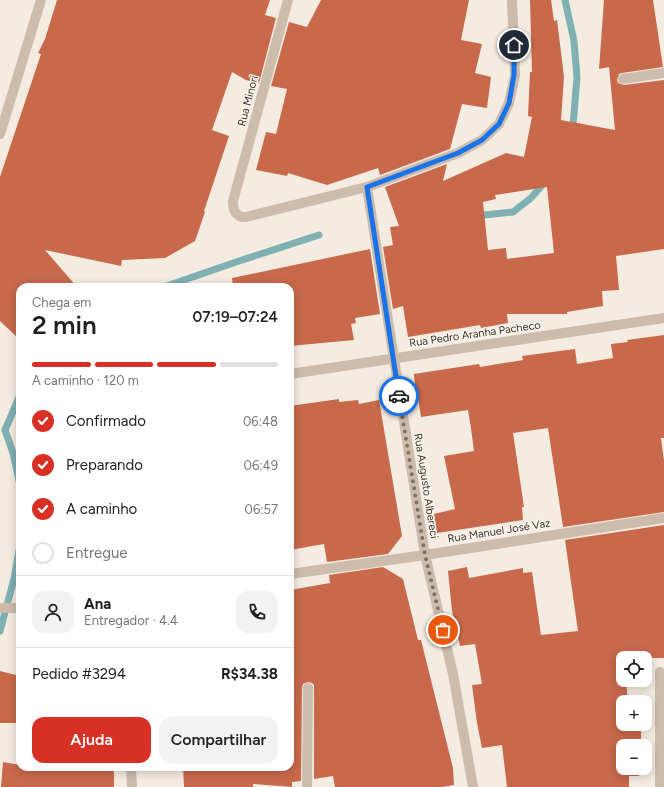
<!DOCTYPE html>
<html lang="pt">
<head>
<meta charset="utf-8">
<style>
	body { margin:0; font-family:Figtree,sans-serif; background:#f2f2f2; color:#202124; height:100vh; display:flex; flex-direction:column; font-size:15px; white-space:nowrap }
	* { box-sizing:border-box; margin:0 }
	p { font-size:13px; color:#757577 }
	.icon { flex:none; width:22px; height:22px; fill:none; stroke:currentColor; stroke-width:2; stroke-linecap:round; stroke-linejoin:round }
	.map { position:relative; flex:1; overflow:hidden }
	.sheet { position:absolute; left:16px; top:283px; width:278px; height:488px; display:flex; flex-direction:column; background:#fff; border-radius:12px; box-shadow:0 2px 10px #0003 }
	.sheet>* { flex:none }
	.fabs { position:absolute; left:616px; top:651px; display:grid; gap:8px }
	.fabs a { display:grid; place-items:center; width:36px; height:36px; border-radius:8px; background:#fff; box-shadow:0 2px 10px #0003; font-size:20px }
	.pin { position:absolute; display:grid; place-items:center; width:34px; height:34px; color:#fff; margin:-17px; border:2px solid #fff; border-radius:50%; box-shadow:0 1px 4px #0007 }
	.courier { position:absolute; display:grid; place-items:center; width:40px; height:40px; margin:-20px; border:3px solid #1a73e8; border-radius:50%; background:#fff; color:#222; box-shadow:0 1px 5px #0007 }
	.head em { font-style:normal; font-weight:600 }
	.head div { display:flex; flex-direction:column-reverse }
	.head { display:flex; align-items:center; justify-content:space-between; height:68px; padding:0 16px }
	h1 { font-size:26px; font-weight:600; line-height:30px }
	.bar { display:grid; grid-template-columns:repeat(4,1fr); gap:6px 4px; align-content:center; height:48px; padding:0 16px }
	.bar i { height:5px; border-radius:3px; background:#e0e0e0 }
	.bar .on { background:#d93025 }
	.bar p { grid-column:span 4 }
	.line { display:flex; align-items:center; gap:10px; padding:0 16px; border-top:1px solid #e0e0e0 }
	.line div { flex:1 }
	.round { display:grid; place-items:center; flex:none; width:42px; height:42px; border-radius:12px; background:#f2f2f2 }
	ol { padding:0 16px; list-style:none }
	li { display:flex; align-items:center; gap:12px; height:44px }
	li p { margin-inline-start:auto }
	li .icon { padding:4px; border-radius:50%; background:#d93025; color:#fff; stroke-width:4 }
	li:last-child { color:#757577 }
	li i { width:22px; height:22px; border:2px solid #e0e0e0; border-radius:50% }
	.primary-button { display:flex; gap:8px; margin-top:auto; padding:8px 16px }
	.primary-button a { flex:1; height:46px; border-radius:12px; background:#d93025; color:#fff; font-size:16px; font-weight:600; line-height:46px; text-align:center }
	.primary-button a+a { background:#f2f2f2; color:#202124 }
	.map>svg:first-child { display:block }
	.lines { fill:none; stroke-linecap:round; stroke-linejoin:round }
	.stream { stroke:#7fb0b2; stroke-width:7 }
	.building { fill:#c8694b; fill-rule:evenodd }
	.minor { stroke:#cdbbac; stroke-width:10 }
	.done { stroke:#7c716b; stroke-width:4; stroke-dasharray:0 7.2 }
	.route { stroke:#1a73e8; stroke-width:5 }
	.labels { text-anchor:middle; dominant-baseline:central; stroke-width:3; stroke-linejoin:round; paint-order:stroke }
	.street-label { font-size:11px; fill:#3b302b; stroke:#fbf5ee }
</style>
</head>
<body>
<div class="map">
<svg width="664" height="787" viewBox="0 0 664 787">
	<rect width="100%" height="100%" fill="#f4ebe1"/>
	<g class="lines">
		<path class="stream" d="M565,0L574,41L577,78L573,125L571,130
			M475,216L513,212L531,198L545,182
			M164,287L236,262L319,235
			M20,395L5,430L13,453L20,485
			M0,631L14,579L20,545"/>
	</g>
	<path class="building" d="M57,0H270L265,15L276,18L259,83L246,80L232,72L212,130L229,136L204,211L205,212L195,241L165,258L122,260L121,266L45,250L77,287H20V340L0,321V177L41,54L38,53L45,39Z
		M321,0H469L461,40L482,44L475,73L491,77L487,108L462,104L450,149L380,175L378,168L327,185L288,173L287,176L256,170L266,132L276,134L287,89L271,86L289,22L307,27Z
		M530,0H551L554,21L557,20L564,77L561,120L615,130L609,67L599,69L604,0H653L663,67L622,73L619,74L617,80L618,83L624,85L664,80V249L616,256L619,290L602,291L603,306L567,312V314H507L508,323L481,328L480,325L408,337L403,306L393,309L383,247L393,245L390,227L399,226L385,187L447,164L443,181L506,153L524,157L532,117L528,116L530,72H532ZM547,187L554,253L507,259L506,248L488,250L483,202L496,199L495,195Z
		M370,249L380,314L355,318L356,323L351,324L354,340L290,346V287H233L232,278Z
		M664,335V438H661L664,461V512L563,527L548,428L513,433L524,507H522L523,520L437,533L434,514L455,509L444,456L474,451L471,428L468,410L421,417L418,398H416L414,374L479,364L480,367L523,360L522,356L575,349L577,364L613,358L611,344L628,342L627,340Z
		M339,399V402L358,400L359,404L379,400L402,536L388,554L327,562L324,544L290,550V406Z
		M664,525V658H623V680H626L628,702L641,700V702H623V724H641V746H623V768H639V776H629V787H507L502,745L482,748L477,723L472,685L482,684L475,644L460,646L452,611L448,571L467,567L469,578L523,568V573L532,572L541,635L578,631L565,540Z
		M383,567L403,579L418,640H421L453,768L454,785L442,787H335L333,776L314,779V685L312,683L308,682L303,684L302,688L301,781L292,782V787L253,784V787H184L183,767H290V590L330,583L329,575Z
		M0,671L20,676V723H0Z
		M3,762L20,765V767H114V787H1Z"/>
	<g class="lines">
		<path class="minor" d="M288,0L233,201C233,209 234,213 241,217H246L367,187L458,153L482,140L499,124L509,103L515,75L512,0
			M623,79L664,73
			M0,134L41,0
			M367,187L425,555L453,674L473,787
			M290,374L664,318
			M290,574L425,555L664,518
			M0,608H20
			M660,672V787
			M131,767L132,787
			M307,787L308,688"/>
	</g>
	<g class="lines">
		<path class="done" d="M399,396L425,555L443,630"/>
		<path class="route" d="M399,396L367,187L458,153L482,140L499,124L509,103L514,75V45"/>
	</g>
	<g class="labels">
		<g class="street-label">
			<text transform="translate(248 101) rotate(-75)">Rua Minori</text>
			<text transform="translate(475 334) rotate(-8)">Rua Pedro Aranha Pacheco</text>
			<text transform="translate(426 486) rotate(81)">Rua Augusto Albereci</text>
			<text transform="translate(499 531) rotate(-9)">Rua Manuel José Vaz</text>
		</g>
	</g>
</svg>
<div class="fabs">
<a><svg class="icon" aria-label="locate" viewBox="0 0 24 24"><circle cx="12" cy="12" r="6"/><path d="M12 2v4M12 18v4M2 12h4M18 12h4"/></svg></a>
<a>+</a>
<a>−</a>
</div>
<div class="pin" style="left:443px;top:630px;background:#ea580c"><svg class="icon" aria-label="bag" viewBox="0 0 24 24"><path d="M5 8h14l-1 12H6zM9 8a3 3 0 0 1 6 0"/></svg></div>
<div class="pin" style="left:514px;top:45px;background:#1f2937"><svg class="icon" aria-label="home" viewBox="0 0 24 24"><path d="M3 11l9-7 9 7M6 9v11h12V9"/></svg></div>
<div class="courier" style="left:399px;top:396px"><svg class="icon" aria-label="car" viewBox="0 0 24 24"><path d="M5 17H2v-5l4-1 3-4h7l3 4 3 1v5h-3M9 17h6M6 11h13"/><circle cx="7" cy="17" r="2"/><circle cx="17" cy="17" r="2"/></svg></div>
<section class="sheet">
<div class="head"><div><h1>2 min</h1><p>Chega em</p></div><em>07:19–07:24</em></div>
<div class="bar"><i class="on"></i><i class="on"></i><i class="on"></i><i></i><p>A caminho · 120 m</p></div>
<ol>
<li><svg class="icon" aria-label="check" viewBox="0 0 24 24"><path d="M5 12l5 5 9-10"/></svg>Confirmado<p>06:48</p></li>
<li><svg class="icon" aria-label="check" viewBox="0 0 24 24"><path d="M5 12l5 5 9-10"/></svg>Preparando<p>06:49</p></li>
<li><svg class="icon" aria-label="check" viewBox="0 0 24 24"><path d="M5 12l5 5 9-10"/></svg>A caminho<p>06:57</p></li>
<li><i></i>Entregue</li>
</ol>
<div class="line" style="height:72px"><a class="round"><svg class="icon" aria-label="person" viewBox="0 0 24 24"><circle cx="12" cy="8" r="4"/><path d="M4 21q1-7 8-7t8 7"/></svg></a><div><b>Ana</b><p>Entregador · 4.4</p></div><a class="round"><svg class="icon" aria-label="phone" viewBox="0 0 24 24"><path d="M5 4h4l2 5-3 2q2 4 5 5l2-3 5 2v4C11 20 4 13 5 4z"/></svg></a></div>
<div class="line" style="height:52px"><div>Pedido #3294</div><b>R$34.38</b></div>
<div class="primary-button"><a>Ajuda</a><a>Compartilhar</a></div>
</section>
</div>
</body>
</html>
